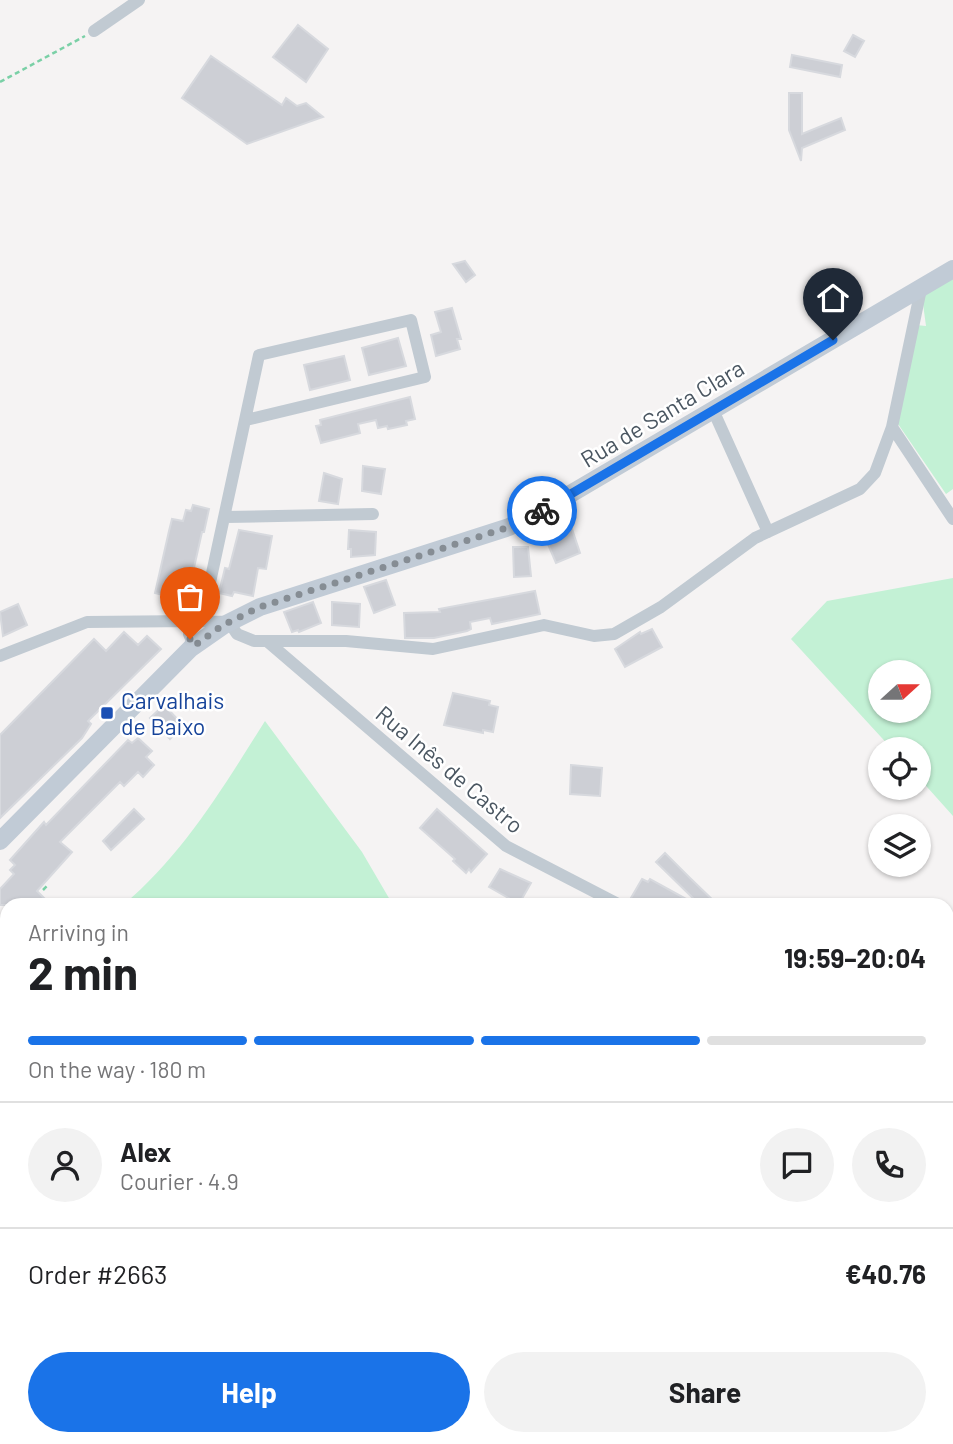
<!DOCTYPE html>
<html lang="en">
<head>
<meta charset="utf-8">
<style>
	body { margin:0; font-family:Barlow,sans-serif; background:#f2f2f2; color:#202124; height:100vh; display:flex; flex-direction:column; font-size:26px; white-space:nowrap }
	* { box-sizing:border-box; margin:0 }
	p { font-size:23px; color:#757577 }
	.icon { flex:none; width:38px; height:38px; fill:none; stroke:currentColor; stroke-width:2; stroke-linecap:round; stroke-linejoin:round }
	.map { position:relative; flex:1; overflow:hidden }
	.sheet { position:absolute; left:0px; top:898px; width:954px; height:548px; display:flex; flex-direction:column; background:#fff; border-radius:21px 21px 0 0; box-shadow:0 2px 5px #0004 }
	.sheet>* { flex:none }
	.needle { width:46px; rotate:69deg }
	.tools { position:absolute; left:868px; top:660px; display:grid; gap:14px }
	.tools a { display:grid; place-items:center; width:63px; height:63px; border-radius:50%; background:#fff; box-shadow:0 2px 5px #0004; font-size:35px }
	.pin { position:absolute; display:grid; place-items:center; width:60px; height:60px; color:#fff; margin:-72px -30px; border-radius:50% 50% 50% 0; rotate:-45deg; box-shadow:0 0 7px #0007 }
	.pin .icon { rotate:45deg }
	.courier { position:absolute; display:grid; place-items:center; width:70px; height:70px; margin:-35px; border:5px solid #1a73e8; border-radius:50%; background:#fff; color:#222; box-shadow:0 2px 9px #0007 }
	.summary em { font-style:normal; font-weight:700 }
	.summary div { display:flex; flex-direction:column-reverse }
	.summary { display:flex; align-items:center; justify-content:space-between; height:119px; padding:0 28px }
	h1 { font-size:46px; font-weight:700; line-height:52px }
	.bar { display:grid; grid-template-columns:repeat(4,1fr); gap:10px 7px; align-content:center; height:84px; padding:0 28px }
	.bar i { height:9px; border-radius:5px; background:#e0e0e0 }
	.bar .selected { background:#1a73e8 }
	.bar p { grid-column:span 4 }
	.line { display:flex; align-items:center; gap:18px; padding:0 28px; border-top:2px solid #e0e0e0 }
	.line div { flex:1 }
	.round { display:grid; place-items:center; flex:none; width:74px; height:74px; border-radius:37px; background:#f2f2f2 }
	.action { display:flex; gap:14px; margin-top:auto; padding:14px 28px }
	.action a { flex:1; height:80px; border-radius:42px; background:#1a73e8; color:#fff; font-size:28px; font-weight:700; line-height:80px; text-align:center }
	.action a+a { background:#f2f2f2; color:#202124 }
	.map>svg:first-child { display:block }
	.green { fill:#c3f1d5; fill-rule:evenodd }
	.building { fill:#cdcfd5; stroke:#d7d9de; stroke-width:2 }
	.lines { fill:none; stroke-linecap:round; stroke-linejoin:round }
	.path { stroke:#7ad0a6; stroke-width:2.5; stroke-dasharray:5 3.5; stroke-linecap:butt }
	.street { stroke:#c1cad2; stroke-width:12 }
	.secondary { stroke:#c1cbd6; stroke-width:18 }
	.done { stroke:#868d94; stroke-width:7; stroke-dasharray:0 12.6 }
	.route { stroke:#1a73e8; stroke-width:9 }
	.transit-dot { fill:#1a4fb4; stroke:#fff; stroke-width:2.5 }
	.labels { text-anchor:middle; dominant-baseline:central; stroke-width:5; stroke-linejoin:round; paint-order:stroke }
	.street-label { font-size:23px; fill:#4a5661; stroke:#fff }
	.transit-label { font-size:23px; fill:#164399; stroke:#fff; text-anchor:start }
</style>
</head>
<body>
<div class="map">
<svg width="953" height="1444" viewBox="0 0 953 1444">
	<rect width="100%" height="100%" fill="#f5f3f3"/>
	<path class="green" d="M953,269V489L946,494L896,421L916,325L926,326L921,289Z
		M953,578V816L919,778V749H892L791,639L827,601ZM880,672H919V710H880Z
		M265,721L362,852L393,905H123C183,855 224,786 265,721Z
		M0,936L7,940V1315L0,1317Z
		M953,981V1100L947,1089V989Z
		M953,1122V1444H235L234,1439L947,1438V1141Z"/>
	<path class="building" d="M298,25L328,49L306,82L273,57Z
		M853,35L864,41L855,57L844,51Z
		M792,55L842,65L840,77L790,67Z
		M211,56L282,105L286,98L297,106L306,103L323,117L247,144L182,98Z
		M789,93H802V134L841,118L845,130L802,148L801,161L789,130Z
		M465,261L475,275L466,282L453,264Z
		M452,308L461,339H457L460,349L436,356L431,335L441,332L435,312Z
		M398,338L406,366L369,375L362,348Z
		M344,356L350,380L310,390L304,365Z
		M410,397L415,419L406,421L407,425L388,429L387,426L378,428L376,420L358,424L360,433L321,443L316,426L321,425L320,420Z
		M363,466L385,469L381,494L362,491Z
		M324,473L342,479L338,504L319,501Z
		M193,505L209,509L204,532H202L193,572L188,571L182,604H176L175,612L165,611L167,596L155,593L169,531L172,519L183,521L186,510L191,511Z
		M569,520L580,553L556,563L544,535L550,532L548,528Z
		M239,530L272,536L266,569L258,568L253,596L234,592L232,596L219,593L225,568L229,569Z
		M349,530L376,532L375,555L351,557V549H348Z
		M513,547H528L531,576L514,577Z
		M386,580L395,605L374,613L364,587Z
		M535,591L540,614L492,624L490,618L470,622L471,629L467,631L434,638H405L404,613L440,612L439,609Z
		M313,602L321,623L299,632L298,630L292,632L284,612Z
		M332,602L360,604L359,627L332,625Z
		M18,604L27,625L3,636L0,612Z
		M652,629L662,647L625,667L615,649L640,632L641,634Z
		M124,632L138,645L147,636L161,649L88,721L91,724L82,738L0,818V735L94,639L106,651Z
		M453,693L490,701L489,705L498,707L493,732L483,730V733L444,725Z
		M164,705L183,725L170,739L150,718Z
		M138,738L152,751L146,757L154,765L143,777L138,772L124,786L120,782L60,842L72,852L37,891L51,905H0V889L14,874L10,870L15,865L10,860L44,822L46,825L128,740L132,743Z
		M571,765L602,768L600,796L570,794Z
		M134,809L144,819L111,850L103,841Z
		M437,809L487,854L471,872L469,869L466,873L453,861L455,859L420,828Z
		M665,853L690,878L718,905H700L656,862Z
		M500,869L531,883L519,904L489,887Z
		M642,879L648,882L650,879L697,905H643L631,898Z"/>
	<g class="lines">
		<path class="path" d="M0,82L85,36
			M43,890L49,884
			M947,1109L953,1112
			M0,1195L7,1188
			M529,1438L530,1444"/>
		<path class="street" d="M94,31L139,0
			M713,410L768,532
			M892,427L953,519
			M226,517L373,514
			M207,620L206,601L259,355L411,320L425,377L246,420
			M268,642L506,846L620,905
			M194,646L189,634L193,621L229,622L237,634L254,641H346L433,649L544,625L594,636L614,634L661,607L755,538L860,489L875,473L892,427L921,289
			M0,656L87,622L193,621
			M49,1444L56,1438"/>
		<path class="secondary" d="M0,841L191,648L224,625L260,607L509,527L538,513L953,269"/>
	</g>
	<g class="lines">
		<path class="done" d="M190,639L194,646L223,625L260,607L509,527L542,511"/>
		<path class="route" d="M542,511L833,340"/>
	</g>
	<rect class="transit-dot" x="100" y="706" width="14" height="14" rx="3.5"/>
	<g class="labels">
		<g class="street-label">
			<text transform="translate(662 413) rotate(-31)">Rua de Santa Clara</text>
			<text transform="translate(450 769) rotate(40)">Rua Inês de Castro</text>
		</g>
		<g class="transit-label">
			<text x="121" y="700">Carvalhais<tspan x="121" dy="26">de Baixo</tspan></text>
		</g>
	</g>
</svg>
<div class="tools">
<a><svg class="needle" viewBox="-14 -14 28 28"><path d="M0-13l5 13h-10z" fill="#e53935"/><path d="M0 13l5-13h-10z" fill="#757577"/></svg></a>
<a><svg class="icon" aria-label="locate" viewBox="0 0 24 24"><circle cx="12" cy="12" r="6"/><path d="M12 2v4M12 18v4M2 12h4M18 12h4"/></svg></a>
<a><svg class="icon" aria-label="layers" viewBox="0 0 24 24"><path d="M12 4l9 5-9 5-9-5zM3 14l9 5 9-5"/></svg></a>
</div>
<div class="pin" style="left:190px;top:639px;background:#ea580c"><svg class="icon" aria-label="bag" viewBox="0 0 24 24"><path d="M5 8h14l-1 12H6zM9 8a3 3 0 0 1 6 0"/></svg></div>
<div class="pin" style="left:833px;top:340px;background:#1f2937"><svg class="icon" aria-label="home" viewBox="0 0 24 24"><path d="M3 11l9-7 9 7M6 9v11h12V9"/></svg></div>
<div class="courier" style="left:542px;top:511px"><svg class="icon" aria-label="bike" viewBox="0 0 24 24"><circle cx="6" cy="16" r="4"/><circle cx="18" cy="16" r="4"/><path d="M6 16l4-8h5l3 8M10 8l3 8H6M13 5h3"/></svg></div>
<section class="sheet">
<div class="summary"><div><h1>2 min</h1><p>Arriving in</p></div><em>19:59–20:04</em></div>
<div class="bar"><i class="selected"></i><i class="selected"></i><i class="selected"></i><i></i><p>On the way · 180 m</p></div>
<div class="line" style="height:126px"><a class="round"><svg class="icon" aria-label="person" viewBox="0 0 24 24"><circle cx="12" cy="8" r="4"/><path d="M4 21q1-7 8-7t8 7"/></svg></a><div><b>Alex</b><p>Courier · 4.9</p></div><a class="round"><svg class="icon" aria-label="chat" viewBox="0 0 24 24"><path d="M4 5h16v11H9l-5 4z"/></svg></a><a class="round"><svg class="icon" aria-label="phone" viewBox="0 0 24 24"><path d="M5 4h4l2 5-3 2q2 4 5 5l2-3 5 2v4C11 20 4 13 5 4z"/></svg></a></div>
<div class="line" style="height:91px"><div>Order #2663</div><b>€40.76</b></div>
<div class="action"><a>Help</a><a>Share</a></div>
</section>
</div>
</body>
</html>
